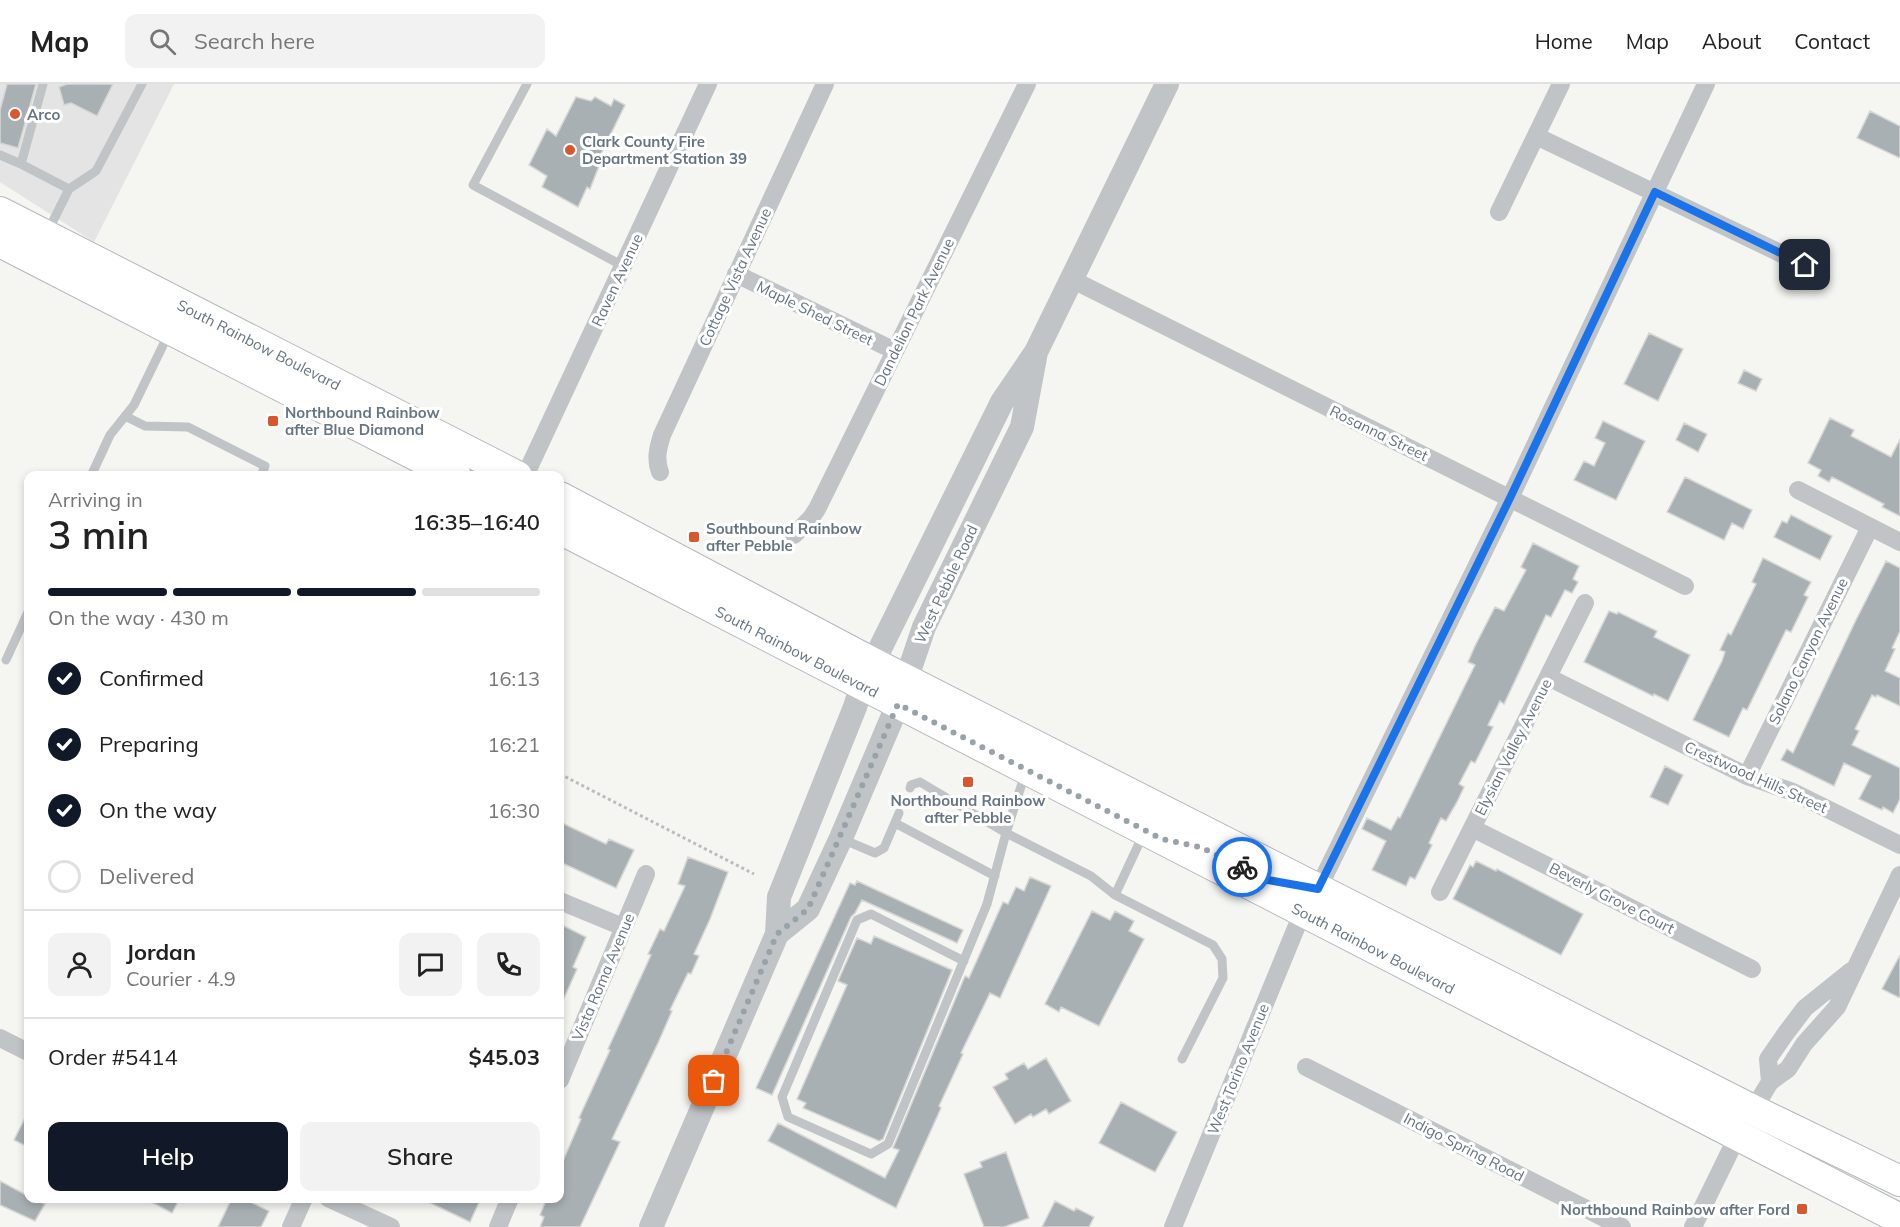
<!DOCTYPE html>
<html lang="en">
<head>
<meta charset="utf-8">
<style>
	body { margin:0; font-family:Mulish,sans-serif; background:#f2f2f2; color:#222; height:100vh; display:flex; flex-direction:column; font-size:22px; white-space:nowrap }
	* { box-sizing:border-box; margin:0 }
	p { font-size:20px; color:#767676 }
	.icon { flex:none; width:33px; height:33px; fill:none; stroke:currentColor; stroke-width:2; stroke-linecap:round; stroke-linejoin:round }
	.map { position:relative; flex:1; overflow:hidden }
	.sheet { position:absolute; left:24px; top:387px; width:540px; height:732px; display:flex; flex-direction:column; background:#fff; border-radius:12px; box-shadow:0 3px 9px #0003 }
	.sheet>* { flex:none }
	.pin { position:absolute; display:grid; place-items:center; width:51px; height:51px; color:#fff; margin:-26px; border-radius:12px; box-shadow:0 3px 9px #0006 }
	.courier { position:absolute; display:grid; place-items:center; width:60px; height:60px; margin:-30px; border:4px solid #1a73e8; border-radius:50%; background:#fff; color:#222; box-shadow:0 2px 8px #0007 }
	.overview em { font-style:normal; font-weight:600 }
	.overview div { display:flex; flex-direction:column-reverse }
	.overview { display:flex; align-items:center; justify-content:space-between; height:102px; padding:0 24px }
	h1 { font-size:39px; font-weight:600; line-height:45px }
	.bar { display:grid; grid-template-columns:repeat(4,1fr); gap:9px 6px; align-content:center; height:72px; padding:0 24px }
	.bar i { height:8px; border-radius:4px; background:#e0e0e0 }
	.bar .selected { background:#111827 }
	.bar p { grid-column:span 4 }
	.line { display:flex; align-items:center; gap:15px; padding:0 24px; border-top:2px solid #e0e0e0 }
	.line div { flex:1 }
	.round { display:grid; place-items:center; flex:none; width:63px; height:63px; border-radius:12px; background:#f2f2f2 }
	ol { padding:0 24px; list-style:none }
	li { display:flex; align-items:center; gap:18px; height:66px }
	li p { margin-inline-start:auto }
	li .icon { padding:6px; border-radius:50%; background:#111827; color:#fff; stroke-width:4 }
	li:last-child { color:#767676 }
	li i { width:33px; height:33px; border:3px solid #e0e0e0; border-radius:50% }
	.button { display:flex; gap:12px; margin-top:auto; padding:12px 24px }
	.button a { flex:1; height:69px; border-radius:12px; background:#111827; color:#fff; font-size:24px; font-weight:600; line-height:69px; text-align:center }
	.button a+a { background:#f2f2f2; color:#222 }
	header { display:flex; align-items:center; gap:36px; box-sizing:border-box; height:84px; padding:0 30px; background:#fff; border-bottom:2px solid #e0e0e0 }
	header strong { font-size:28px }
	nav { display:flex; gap:33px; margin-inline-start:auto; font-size:21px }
	.search { width:420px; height:54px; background:#f2f2f2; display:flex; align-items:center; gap:15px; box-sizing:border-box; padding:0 21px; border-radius:12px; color:#767676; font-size:22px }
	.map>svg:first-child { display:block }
	.built { fill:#e3e4e3 }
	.building { fill:#a8b0b4; stroke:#d6d7d4; stroke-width:1.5 }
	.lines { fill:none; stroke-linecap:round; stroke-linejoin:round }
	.primary-casing { stroke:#b4b8bb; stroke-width:32 }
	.path { stroke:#babcbe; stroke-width:3; stroke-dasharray:3 3; stroke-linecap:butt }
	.service { stroke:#c0c4c7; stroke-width:9 }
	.minor { stroke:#c0c4c7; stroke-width:18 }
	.tertiary { stroke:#c0c4c7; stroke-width:24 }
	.primary { stroke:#fff; stroke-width:30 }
	.done { stroke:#98a2a9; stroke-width:6; stroke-dasharray:0 10.8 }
	.route { stroke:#1a73e8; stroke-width:8 }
	.poi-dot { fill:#da562d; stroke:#fff; stroke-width:2 }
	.labels { text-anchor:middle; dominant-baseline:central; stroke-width:6; stroke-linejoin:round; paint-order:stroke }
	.poi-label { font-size:15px; font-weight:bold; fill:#667581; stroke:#fff; text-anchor:start }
	.street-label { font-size:15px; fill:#667581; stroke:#fff }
</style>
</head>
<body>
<header>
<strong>Map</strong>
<div class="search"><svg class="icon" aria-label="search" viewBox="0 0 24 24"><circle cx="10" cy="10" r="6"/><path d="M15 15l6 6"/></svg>Search here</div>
<nav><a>Home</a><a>Map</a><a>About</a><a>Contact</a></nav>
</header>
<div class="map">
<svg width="1900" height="1143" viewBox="0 0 1900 1143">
	<rect width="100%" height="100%" fill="#f5f5f2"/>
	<path class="built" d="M0,0H174L94,158L0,98Z"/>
	<path class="building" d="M7,0H36L18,64L0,59V26Z
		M67,0H113L97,32L71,19L64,21L59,3Z
		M576,13L591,17L595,13L611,22L614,15L625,21L596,80L599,82L590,105L587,103L578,123L542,103L547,92L529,81L547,45L556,52Z
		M1870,27L1900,42V74L1857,54Z
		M1649,249L1683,265L1658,317L1624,300Z
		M1744,286L1762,295L1756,307L1738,299Z
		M1830,334L1854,346L1851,352L1891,373L1900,355V432L1882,423L1884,420L1832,393L1829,398L1818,392L1821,386L1808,379Z
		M1603,337L1645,357L1616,416L1574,396L1584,377L1594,382L1605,359L1595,354Z
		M1684,339L1707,350L1698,368L1676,356Z
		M1685,393L1752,426L1743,445L1732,439L1724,456L1667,428Z
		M1791,431L1832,452L1820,476L1774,453L1782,437L1787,439Z
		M1533,459L1579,482L1573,495L1578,498L1572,509L1565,506L1551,533L1546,531L1504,620L1500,617L1488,641L1493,643L1475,679L1471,677L1459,700L1464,703L1457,718L1446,737L1441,734L1429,759L1432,761L1415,795L1410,793L1406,802L1372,786L1386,757L1362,745L1367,734L1391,746L1398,733L1400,734L1475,581L1468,578L1475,562L1495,523L1504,527L1526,486L1521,483Z
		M1763,474L1811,498L1804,511L1808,513L1791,548L1786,546L1747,626L1743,624L1729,653L1693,636L1722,577L1725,568L1720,566L1728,549L1731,551L1756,500L1752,498Z
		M1886,477L1900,484V547L1892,564L1895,565L1885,587L1900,594V622L1877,611L1876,613L1872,611L1855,645L1859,647L1852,661L1900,684V715L1893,729L1883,723L1882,726L1859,715L1871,692L1844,679L1834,702L1781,676L1787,665L1793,669L1856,536Z
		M1609,527L1617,530L1618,528L1657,547L1654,553L1690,571L1668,617L1654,610L1653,612L1584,578Z
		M1665,682L1683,691L1668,721L1650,713Z
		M560,738L606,760L609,755L634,766L616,804L560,778Z
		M688,773L728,788L710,835L694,870L699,872L691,890L688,889L670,926L672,927L658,959L612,1055L620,1058L580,1143H540L544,1133L540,1131L547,1114H560V1084L581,1035L579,1034L610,966L608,965L651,871L648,870L660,845L664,847L685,802L678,800Z
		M1476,777L1496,787L1497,785L1583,830L1561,871L1453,815L1470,781L1473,783Z
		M1030,793L1051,802L1000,914L990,909L961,969L963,970L939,1022L941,1024L896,1124L768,1057L778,1039L885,1094L899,1066L893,1064L965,892L969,894L1003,818L1008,820L1016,803L1024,807Z
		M857,797L963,846L957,859L862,816L855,829L851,833L772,1011L756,1004L850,799L855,801Z
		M1092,827L1110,836L1115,827L1134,837L1129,847L1144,855L1099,942L1061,923L1059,928L1045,920Z
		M560,840L586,853L573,883L577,885L560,923Z
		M874,852L952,886L883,1055L879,1057L803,1024L806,1019L797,1015L847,901L838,897L857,854L871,860Z
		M1900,871V914L1882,905Z
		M1046,974L1071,1017L1049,1030L1046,1025L1033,1033L1031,1030L1015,1040L993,1003L1008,995L1005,990L1024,979L1028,985Z
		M1121,1018L1177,1048L1155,1088L1099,1059Z
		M28,1028V1063L14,1056Z
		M1006,1068L1029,1134L1004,1143H984L964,1090L982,1083L980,1078Z
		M0,1097L28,1112V1114H34L45,1120L35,1137L0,1121Z
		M144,1114H180L172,1129Z
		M232,1114H242L269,1127L261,1143H218Z
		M420,1114H481L470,1138Z
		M1055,1117L1074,1127L1076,1124L1094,1133L1089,1143H1042Z"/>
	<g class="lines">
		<g class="primary-casing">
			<g id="primary">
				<path id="s1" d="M0,128L517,392"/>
				<path d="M0,158L456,392"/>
				<path d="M560,413L873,579L1753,1026L1900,1097"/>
				<path id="s2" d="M560,445L1900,1135"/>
			</g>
		</g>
		<path class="path" d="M560,690L754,790"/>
		<path class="service" d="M43,0L21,80L69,105L47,149
			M527,0L473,101L623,182
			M0,71L21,80
			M69,105L96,87L142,0
			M125,332L145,342L188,343L265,382L261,392
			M91,392L110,351L134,321L169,249
			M6,576L28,528
			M1025,690L1006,749L1091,792L1115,811
			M910,704L911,701L920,698L1006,749L987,820L888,1060L871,1070L788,1033L782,1013L857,836L871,830L964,877
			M895,739L995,792
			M1143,751L1115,811L1213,861L1222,875L1223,894L1182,975
			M842,755L875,769L884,764L899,729"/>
		<path class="minor" d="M1536,52L1805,181
			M1499,128L1561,0
			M736,190L895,267
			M1073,196L1685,502
			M660,388C655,375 658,364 662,351L825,0
			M525,392L708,0
			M1798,406L1900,458
			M794,451L811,434L817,425L1027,0
			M1548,593L1747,692L1793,708L1900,761
			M1747,692L1870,443
			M1472,744L1752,885
			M1318,805L1510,414L1706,0
			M1440,808L1585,519
			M560,817L623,843
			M0,954L28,968
			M1306,983L1622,1143
			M560,996L646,790
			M1770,998L1768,975L1786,949L1805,924L1851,887
			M1753,1026L1770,998L1788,985L1804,960L1837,923L1900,791
			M328,1114L391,1143
			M291,1143L304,1114
			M498,1143L510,1114
			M1173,1143L1303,827
			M1693,1143L1738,1051"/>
		<path class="tertiary" d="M1036,268L1022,343L924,543L898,620L841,754L808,825L777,850L779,813L855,623L862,601L1002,318L1036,268L1167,0
			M651,1143L777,850"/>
		<use href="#primary" class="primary"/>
	</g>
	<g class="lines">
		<path class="done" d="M714,997L777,850L808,825L898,620L1162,755L1200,763L1242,783"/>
		<path class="route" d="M1242,783L1268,796L1318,805L1510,414L1655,108L1805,181"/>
	</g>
	<g class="poi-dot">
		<circle cx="15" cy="30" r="6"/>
		<circle cx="570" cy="66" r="6"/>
		<rect x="267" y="331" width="12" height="12" rx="3"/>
		<rect x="688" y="447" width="12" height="12" rx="3"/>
		<rect x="962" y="692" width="12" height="12" rx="3"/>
		<rect x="1796" y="1119" width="12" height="12" rx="3"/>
	</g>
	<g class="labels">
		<g class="poi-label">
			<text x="27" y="30">Arco</text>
			<text x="582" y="57">Clark County Fire<tspan x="582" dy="17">Department Station 39</tspan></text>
			<text x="285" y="328">Northbound Rainbow<tspan x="285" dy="17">after Blue Diamond</tspan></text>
			<text x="706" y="444">Southbound Rainbow<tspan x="706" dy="17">after Pebble</tspan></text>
			<text x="968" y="716" text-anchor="middle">Northbound Rainbow<tspan x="968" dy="17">after Pebble</tspan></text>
			<text x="1790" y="1125" text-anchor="end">Northbound Rainbow after Ford</text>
		</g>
		<g class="street-label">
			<text transform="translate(735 193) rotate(-65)">Cottage Vista Avenue</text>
			<text transform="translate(617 196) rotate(-65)">Raven Avenue</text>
			<text transform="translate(914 228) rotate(-64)">Dandelion Park Avenue</text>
			<text transform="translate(815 229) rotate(26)">Maple Shed Street</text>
			<text stroke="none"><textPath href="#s1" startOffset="291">South Rainbow Boulevard</textPath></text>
			<text transform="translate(1379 349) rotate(26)">Rosanna Street</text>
			<text transform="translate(946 500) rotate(-65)">West Pebble Road</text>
			<text transform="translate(1808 567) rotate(-64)">Solano Canyon Avenue</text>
			<text stroke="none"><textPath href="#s2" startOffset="267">South Rainbow Boulevard</textPath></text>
			<text transform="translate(1513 663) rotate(-63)">Elysian Valley Avenue</text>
			<text transform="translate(1756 693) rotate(24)">Crestwood Hills Street</text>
			<text transform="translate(1612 814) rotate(27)">Beverly Grove Court</text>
			<text stroke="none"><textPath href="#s2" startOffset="915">South Rainbow Boulevard</textPath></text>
			<text transform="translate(603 893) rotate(-67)">Vista Roma Avenue</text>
			<text transform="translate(1238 985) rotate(-68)">West Torino Avenue</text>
			<text transform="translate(1464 1063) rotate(27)">Indigo Spring Road</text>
		</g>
	</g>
</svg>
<div class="pin" style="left:714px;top:997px;background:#ea580c"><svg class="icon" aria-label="bag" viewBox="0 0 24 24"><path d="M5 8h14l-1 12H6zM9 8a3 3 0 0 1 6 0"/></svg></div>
<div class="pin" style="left:1805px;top:181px;background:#1f2937"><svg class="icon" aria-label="home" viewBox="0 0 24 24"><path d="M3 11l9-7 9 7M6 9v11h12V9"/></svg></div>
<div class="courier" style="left:1242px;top:783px"><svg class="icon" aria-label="bike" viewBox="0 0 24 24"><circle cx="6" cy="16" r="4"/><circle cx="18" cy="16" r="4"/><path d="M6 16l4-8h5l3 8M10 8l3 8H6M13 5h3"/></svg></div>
<section class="sheet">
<div class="overview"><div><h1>3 min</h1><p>Arriving in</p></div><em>16:35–16:40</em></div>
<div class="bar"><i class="selected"></i><i class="selected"></i><i class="selected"></i><i></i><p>On the way · 430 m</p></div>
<ol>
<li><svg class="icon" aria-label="check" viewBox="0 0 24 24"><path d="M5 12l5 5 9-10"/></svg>Confirmed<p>16:13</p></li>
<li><svg class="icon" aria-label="check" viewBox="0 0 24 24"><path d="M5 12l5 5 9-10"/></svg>Preparing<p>16:21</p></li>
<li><svg class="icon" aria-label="check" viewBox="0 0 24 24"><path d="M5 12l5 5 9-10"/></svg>On the way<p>16:30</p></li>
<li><i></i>Delivered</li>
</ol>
<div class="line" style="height:108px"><a class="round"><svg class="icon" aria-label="person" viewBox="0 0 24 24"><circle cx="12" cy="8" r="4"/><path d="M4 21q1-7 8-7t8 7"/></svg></a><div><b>Jordan</b><p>Courier · 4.9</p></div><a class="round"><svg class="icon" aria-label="chat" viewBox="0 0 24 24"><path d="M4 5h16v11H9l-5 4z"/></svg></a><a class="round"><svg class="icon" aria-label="phone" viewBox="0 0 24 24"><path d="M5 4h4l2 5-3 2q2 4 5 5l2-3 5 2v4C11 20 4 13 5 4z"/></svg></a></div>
<div class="line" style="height:78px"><div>Order #5414</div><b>$45.03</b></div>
<div class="button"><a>Help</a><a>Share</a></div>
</section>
</div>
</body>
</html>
